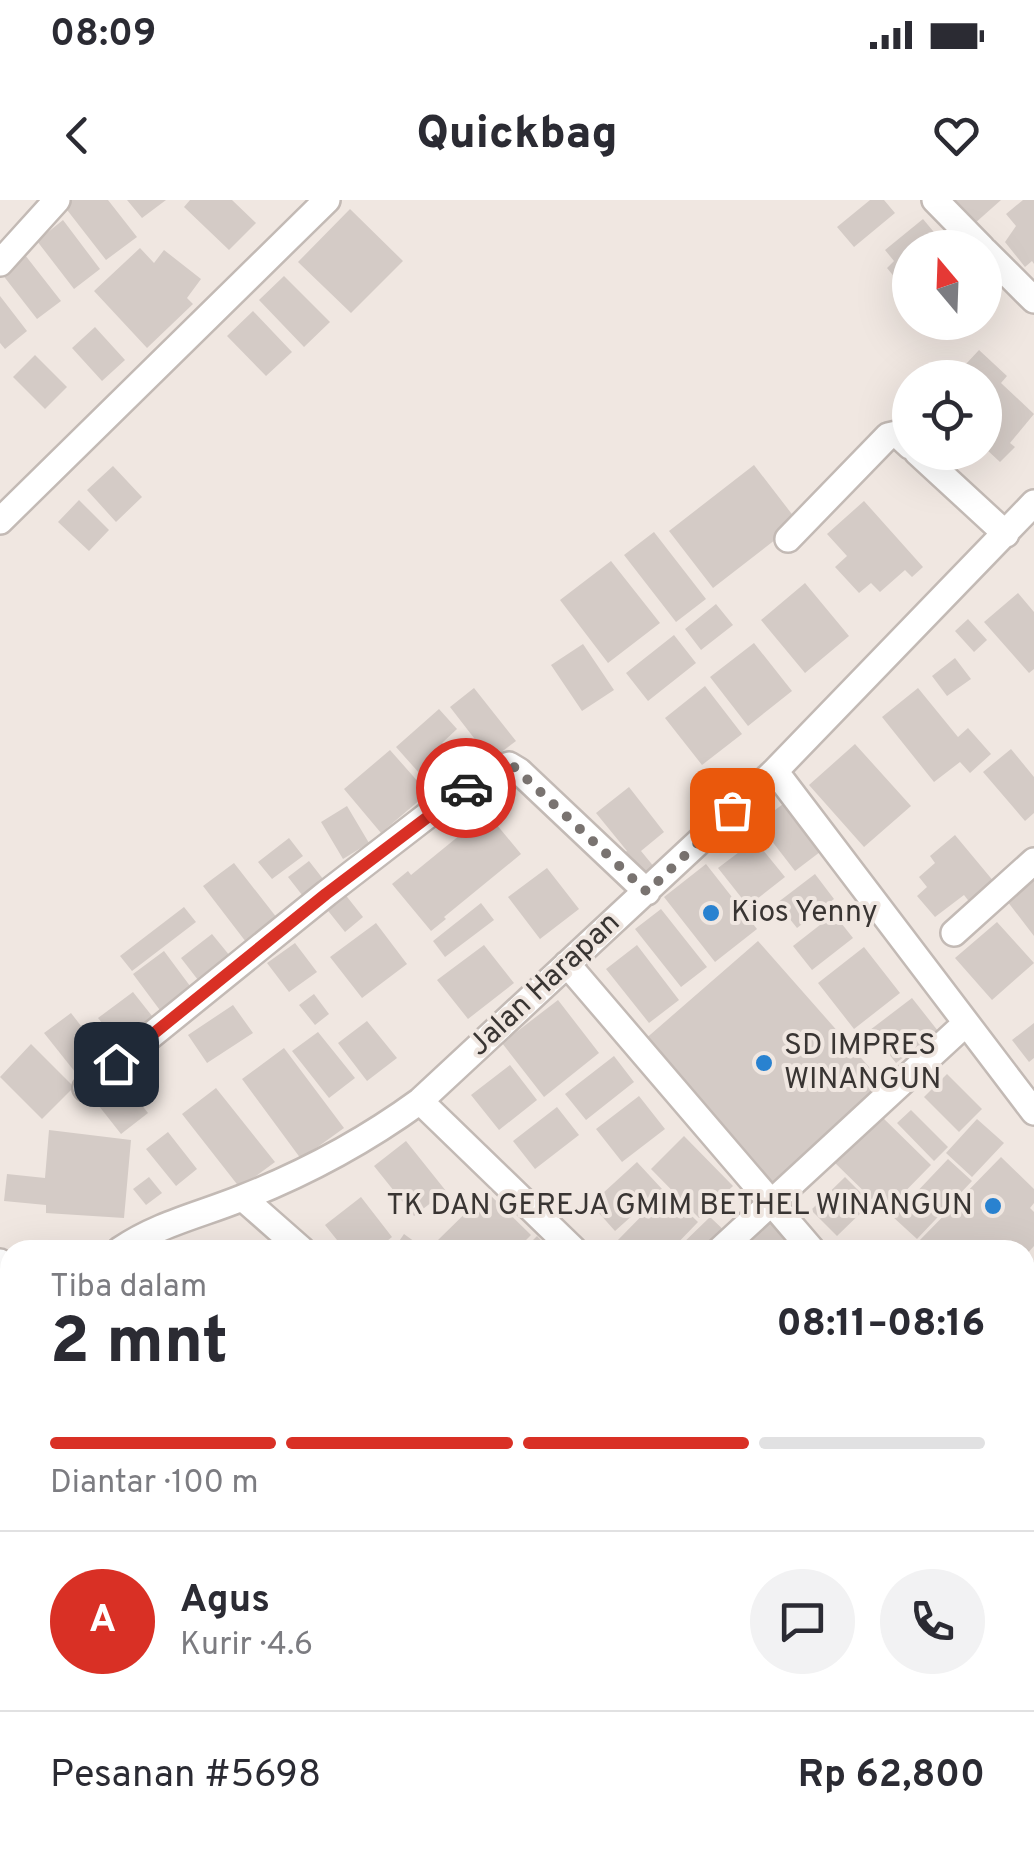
<!DOCTYPE html>
<html lang="id">
<head>
<meta charset="utf-8">
<style>
	body { margin:0; font-family:Overpass,sans-serif; background:#f2f2f3; color:#2b2b33; height:100vh; display:flex; flex-direction:column; font-size:38px; white-space:nowrap }
	* { box-sizing:border-box; margin:0 }
	p { font-size:32px; color:#7c7c81 }
	.icon { flex:none; width:55px; height:55px; fill:none; stroke:currentColor; stroke-width:2; stroke-linecap:round; stroke-linejoin:round }
	.map { position:relative; flex:1; overflow:hidden }
	.drawer { position:absolute; left:0px; top:1040px; width:1035px; height:620px; display:flex; flex-direction:column; background:#fff; border-radius:30px 30px 0 0; box-shadow:0 10px 40px #0002 }
	.drawer>* { flex:none }
	.needle { width:65px; rotate:341deg }
	.buttons { position:absolute; left:892px; top:30px; display:grid; gap:20px }
	.buttons a { display:grid; place-items:center; width:110px; height:110px; border-radius:50%; background:#fff; box-shadow:0 10px 40px #0002; font-size:50px }
	.pin { position:absolute; display:grid; place-items:center; width:85px; height:85px; color:#fff; margin:-42px; border-radius:20px; box-shadow:0 5px 15px #0006 }
	.courier { position:absolute; display:grid; place-items:center; width:100px; height:100px; margin:-50px; border:8px solid #d93025; border-radius:50%; background:#fff; color:#222; box-shadow:0 2px 12px #0007 }
	.headline em { font-style:normal; font-weight:800 }
	.headline div { display:flex; flex-direction:column-reverse }
	.headline { display:flex; align-items:center; justify-content:space-between; height:170px; padding:0 50px }
	h1 { font-size:65px; font-weight:800; line-height:75px }
	.bar { display:grid; grid-template-columns:repeat(4,1fr); gap:15px 10px; align-content:center; height:120px; padding:0 50px }
	.bar i { height:12px; border-radius:8px; background:#e1e1e2 }
	.bar .active { background:#d93025 }
	.bar p { grid-column:span 4 }
	.line { display:flex; align-items:center; gap:25px; padding:0 50px; border-top:2px solid #e1e1e2 }
	.line div { flex:1 }
	.round { display:grid; place-items:center; flex:none; width:105px; height:105px; border-radius:52px; background:#f2f2f3 }
	.status { display:flex; justify-content:space-between; align-items:center; height:70px; padding:0 50px; background:#fff; direction:ltr }
	.status svg { height:28px; fill:currentColor }
	header { display:flex; justify-content:space-between; align-items:center; height:130px; padding:0 50px; background:#fff; font-size:45px; font-weight:800 }
	.map>svg:first-child { display:block }
	.green { fill:#fdc5a4 }
	.building { fill:#d4cbc6 }
	.lines { fill:none; stroke-linecap:round; stroke-linejoin:round }
	.street-casing { stroke:#c3bab5; stroke-width:30 }
	.street { stroke:#fff; stroke-width:25 }
	.done { stroke:#797370; stroke-width:10; stroke-dasharray:0 18 }
	.route { stroke:#d93025; stroke-width:12 }
	.poi-dot { fill:#2982d0; stroke:#f0e7e1; stroke-width:4 }
	.labels { text-anchor:middle; dominant-baseline:central; stroke-width:8; stroke-linejoin:round; paint-order:stroke }
	.poi-label { font-size:30px; fill:#393533; stroke:#f0e7e1; text-anchor:start }
	.street-label { font-size:30px; fill:#393533; stroke:#f0e7e1 }
</style>
</head>
<body>
<div class="status"><b>08:09</b><svg viewBox="0 0 49 12"><path d="M0 12V9h3v3zM5 12V6h3v6zM10 12V3h3v9zM15 12V0h3v12zM26 1h20v11H26zM47 4h2v5h-2z"/></svg></div>
<header><svg class="icon" aria-label="back" viewBox="0 0 24 24"><path d="M15 5l-7 7 7 7"/></svg>Quickbag<svg class="icon" aria-label="heart" viewBox="0 0 24 24"><path d="M12 20l-8-8c-3-5 5-10 8-4 3-6 11-1 8 4z"/></svg></header>
<div class="map">
<svg width="1034" height="1660" viewBox="0 0 1034 1660">
	<rect width="100%" height="100%" fill="#f0e7e1"/>
	<path class="green" d="M910,1650H1006L1014,1660H897Z"/>
	<path class="building" d="M71,0H108L137,37L106,60L64,6Z
		M127,0H166L142,18Z
		M190,0H232L256,23L229,50L184,7Z
		M870,0H884L895,13L854,47L837,27Z
		M951,0H1001L974,24Z
		M1023,0H1034V64L1032,61L1025,67L1005,42L1016,26L1006,14Z
		M350,9L403,61L351,113L298,62Z
		M923,19L943,43L941,48H910V86L905,90L887,68L894,61L885,50Z
		M63,20L100,69L74,89L37,41Z
		M140,48L154,63L164,50L201,79L187,98L193,104L147,148L94,91Z
		M25,55L61,101L37,119L2,74Z
		M284,76L330,122L304,147L259,100Z
		M0,96L27,131L5,149L0,143Z
		M253,111L292,152L266,176L227,136Z
		M95,127L125,160L102,181L72,148Z
		M979,150L1007,176L1001,183L1034,214L1010,243L1015,247L1000,262L986,249L993,240L989,237L985,242V178H953Z
		M35,155L67,187L45,209L13,177Z
		M754,265L798,322L713,388L669,331Z
		M113,266L142,297L116,322L87,290Z
		M79,300L109,330L89,351L58,322Z
		M864,301L923,367L912,377L905,370L880,392L871,383L859,393L835,367L847,356L827,334Z
		M654,332L706,399L676,422L624,355Z
		M611,361L660,423L608,463L560,400Z
		M805,383L849,436L805,473L761,420Z
		M1018,393L1034,412V469L1029,473L984,422Z
		M716,404L733,425L701,450L685,429Z
		M968,419L987,440L974,452L955,431Z
		M674,435L696,463L648,501L626,473Z
		M754,443L792,491L748,526L710,477Z
		M583,444L614,490L582,511L551,465Z
		M955,458L971,479L947,496L932,476Z
		M705,486L742,534L702,565L665,518Z
		M474,488L516,541L491,560L450,507Z
		M918,488L958,537L968,528L991,554L970,573L960,562L934,582L882,517Z
		M439,509L457,529L442,543L464,567L436,592L396,547Z
		M855,544L911,606L864,647L809,585Z
		M1011,549L1034,577V613L1025,621L983,572Z
		M390,550L428,593L381,633L344,589Z
		M629,587L664,632L641,651L655,668L640,679L621,655L627,651L596,613Z
		M783,604L820,652L795,671L758,623Z
		M347,606L369,643L343,659L321,622Z
		M487,613L521,654L444,717L446,719L431,731L392,684L408,671L411,675Z
		M955,635L995,683L971,704L964,695L935,717L917,696L927,687L919,677L935,663L930,656Z
		M289,638L303,656L272,679L258,662Z
		M755,640L785,677L748,706L718,668Z
		M309,661L327,684L306,700L288,677Z
		M234,663L277,718L246,742L203,686Z
		M706,664L757,729L715,762L664,697Z
		M547,668L579,709L540,739L508,697Z
		M1028,672L1034,680V736L1001,693Z
		M815,674L834,699L797,728L777,703Z
		M344,693L363,717L345,732L325,707Z
		M481,703L494,720L445,757L433,741Z
		M184,707L196,722L132,771L120,756Z
		M661,709L707,767L681,787L635,729Z
		M834,714L853,738L812,770L793,746Z
		M997,722L1034,763L992,800L955,758Z
		M376,723L407,764L362,798L330,757Z
		M212,734L230,756L198,780L181,758Z
		M758,741L885,885L769,985L643,841Z
		M295,743L317,772L289,792L267,763Z
		M484,745L514,783L468,819L437,780Z
		M637,745L679,800L649,823L606,769Z
		M864,747L900,793L854,829L818,783Z
		M164,751L193,790L162,813L133,774Z
		M133,792L156,821L122,848L98,818Z
		M314,794L329,814L315,825L299,805Z
		M912,798L938,831L896,863L870,830Z
		M558,800L599,853L544,897L502,843Z
		M233,805L253,833L207,863L188,835Z
		M71,813L105,857L79,877L44,833Z
		M367,821L397,858L367,881L338,843Z
		M1034,823V858L1029,862L1012,840Z
		M318,832L355,878L329,898L292,851Z
		M31,844L74,887L42,919L0,877Z
		M284,848L344,928L301,959L242,879Z
		M614,856L634,882L586,920L565,894Z
		M510,865L537,900L499,930L471,895Z
		M947,874L982,909L959,932L924,897Z
		M122,880L148,913L121,934L95,901Z
		M216,888L275,962L240,988L182,914Z
		M639,896L665,929L622,962L596,929Z
		M557,907L579,935L535,969L513,941Z
		M911,910L948,947L934,961L897,923Z
		M879,914L931,965L885,1012L833,961Z
		M977,919L1004,943L972,977L946,953Z
		M49,930L131,940L124,1018L46,1013V1005L4,1001L7,974L45,978Z
		M168,932L197,969L176,986L146,949Z
		M684,936L733,986L699,1018L651,969Z
		M406,941L446,991L414,1016L374,966Z
		M1001,957L1034,989V1003L1030,1008L1034,1012V1046L1025,1056V1050H927L918,1042Z
		M948,959L972,981L917,1039L893,1017Z
		M637,962L662,989L615,1031L591,1004Z
		M149,977L162,993L146,1005L133,989Z
		M845,977L871,1003L837,1036L811,1010Z
		M666,991L698,1022L671,1050H624L616,1042Z
		M487,992L531,1035L516,1050H448L438,1040Z
		M361,997L392,1037L376,1050H345L325,1025Z
		M769,1013L801,1050H726Z
		M710,1017L729,1035L714,1050H680L678,1048Z
		M404,1034L426,1050H393Z
		M537,1036L551,1050H523Z
		M1034,1061V1105L1025,1096V1069Z
		M1025,1113L1034,1122V1137L1025,1146Z
		M1034,1225V1270L1025,1260V1233Z
		M0,1334L10,1351V1416L0,1421Z
		M1034,1366V1430L1025,1420V1374Z
		M1034,1463V1519L1025,1527V1471Z
		M1034,1527V1558L1025,1547V1534Z
		M477,1650H542L551,1660H481L475,1652Z
		M637,1650H669L679,1660H627Z
		M673,1650H700L689,1660H682Z
		M707,1650H724L734,1660H697Z
		M740,1650H813L822,1660H739L734,1655Z"/>
	<g class="lines">
		<g class="street-casing">
			<path id="street" d="M935,0L982,48
				M985,51L1034,100
				M0,63L57,0
				M917,252L1006,334
				M0,321L327,0
				M788,339L888,236L897,234L910,246
				M775,571L1034,912
				M954,733L1034,661
				M567,764L812,1050
				M86,888L327,693L428,615L497,569L509,565L519,571L647,692
				M420,901L574,1050
				M243,998L302,1050
				M120,1050C158,1024 200,1015 242,998C306,973 365,941 420,901L775,571L1034,303
				M720,1050L965,824
				M0,1062L10,1069
				M0,1099L10,1100
				M1025,1280L1034,1290
				M0,1464L10,1459
				M1025,1561L1034,1573
				M587,1650L595,1660
				M860,1660L871,1650"/>
		</g>
		<use href="#street" class="street"/>
	</g>
	<g class="lines">
		<path class="done" d="M466,588L496,569L514,567L647,692L732,610"/>
		<path class="route" d="M116,864L326,694L466,588"/>
	</g>
	<g class="poi-dot">
		<circle cx="711" cy="713" r="10"/>
		<circle cx="764" cy="863" r="10"/>
		<circle cx="993" cy="1006" r="10"/>
	</g>
	<g class="labels">
		<g class="poi-label">
			<text x="731" y="713">Kios Yenny</text>
			<text x="784" y="846">SD IMPRES<tspan x="784" dy="34">WINANGUN</tspan></text>
			<text x="973" y="1006" text-anchor="end">TK DAN GEREJA GMIM BETHEL WINANGUN</text>
		</g>
		<g class="street-label">
			<text transform="translate(545 785) rotate(-43)">Jalan Harapan</text>
		</g>
	</g>
</svg>
<div class="buttons">
<a><svg class="needle" viewBox="-14 -14 28 28"><path d="M0-13l5 13h-10z" fill="#e53935"/><path d="M0 13l5-13h-10z" fill="#7c7c81"/></svg></a>
<a><svg class="icon" aria-label="locate" viewBox="0 0 24 24"><circle cx="12" cy="12" r="6"/><path d="M12 2v4M12 18v4M2 12h4M18 12h4"/></svg></a>
</div>
<div class="pin" style="left:732px;top:610px;background:#ea580c"><svg class="icon" aria-label="bag" viewBox="0 0 24 24"><path d="M5 8h14l-1 12H6zM9 8a3 3 0 0 1 6 0"/></svg></div>
<div class="pin" style="left:116px;top:864px;background:#1f2937"><svg class="icon" aria-label="home" viewBox="0 0 24 24"><path d="M3 11l9-7 9 7M6 9v11h12V9"/></svg></div>
<div class="courier" style="left:466px;top:588px"><svg class="icon" aria-label="car" viewBox="0 0 24 24"><path d="M5 17H2v-5l4-1 3-4h7l3 4 3 1v5h-3M9 17h6M6 11h13"/><circle cx="7" cy="17" r="2"/><circle cx="17" cy="17" r="2"/></svg></div>
<section class="drawer">
<div class="headline"><div><h1>2 mnt</h1><p>Tiba dalam</p></div><em>08:11–08:16</em></div>
<div class="bar"><i class="active"></i><i class="active"></i><i class="active"></i><i></i><p>Diantar · 100 m</p></div>
<div class="line" style="height:180px"><b class="round" style="background:#d93025;color:#fff">A</b><div><b>Agus</b><p>Kurir · 4.6</p></div><a class="round"><svg class="icon" aria-label="chat" viewBox="0 0 24 24"><path d="M4 5h16v11H9l-5 4z"/></svg></a><a class="round"><svg class="icon" aria-label="phone" viewBox="0 0 24 24"><path d="M5 4h4l2 5-3 2q2 4 5 5l2-3 5 2v4C11 20 4 13 5 4z"/></svg></a></div>
<div class="line" style="height:130px"><div>Pesanan #5698</div><b>Rp 62,800</b></div>
</section>
</div>
</body>
</html>
